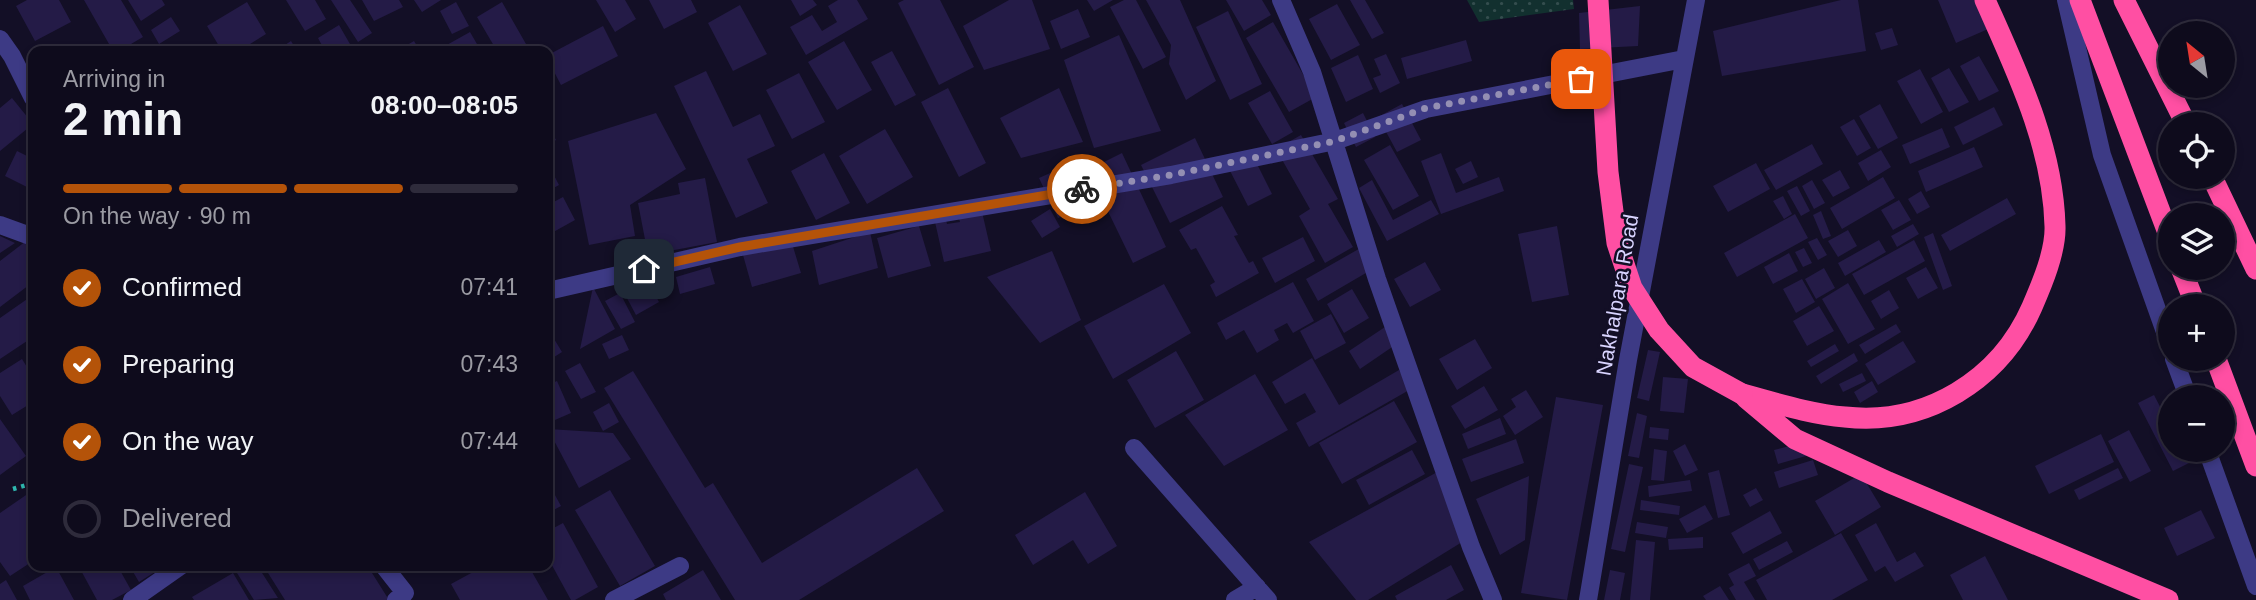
<!DOCTYPE html>
<html lang="en">
<head>
<meta charset="utf-8">
<style>
	body { margin:0; font-family:Helvetica,sans-serif; background:#171425; color:#f1f3f6; height:100vh; display:flex; flex-direction:column; font-size:26px; white-space:nowrap }
	* { box-sizing:border-box; margin:0 }
	p { font-size:23px; color:#9b9ba3 }
	.icon { flex:none; width:38px; height:38px; fill:none; stroke:currentColor; stroke-width:2; stroke-linecap:round; stroke-linejoin:round }
	.map { position:relative; flex:1; overflow:hidden }
	.details { position:absolute; left:28px; top:46px; width:525px; height:525px; display:flex; flex-direction:column; background:#0e0b1c; border-radius:14px; box-shadow:0 4px 10px #0003,0 0 0 2px #2e2b3b }
	.details>* { flex:none }
	.needle { width:46px; rotate:330deg }
	.controls { position:absolute; left:2158px; top:21px; display:grid; gap:14px }
	.controls a { display:grid; place-items:center; width:77px; height:77px; border-radius:50%; background:#0e0b1c; box-shadow:0 4px 10px #0003,0 0 0 2px #2e2b3b; font-size:35px }
	.pin { position:absolute; display:grid; place-items:center; width:60px; height:60px; color:#fff; margin:-30px; border-radius:14px; box-shadow:0 4px 10px #0006 }
	.courier { position:absolute; display:grid; place-items:center; width:70px; height:70px; margin:-35px; border:5px solid #b45309; border-radius:50%; background:#fff; color:#222; box-shadow:0 2px 9px #0007 }
	.summary em { font-style:normal; font-weight:800 }
	.summary div { display:flex; flex-direction:column-reverse }
	.summary { display:flex; align-items:center; justify-content:space-between; height:119px; padding:0 35px }
	h1 { font-size:46px; font-weight:800; line-height:52px }
	.bar { display:grid; grid-template-columns:repeat(4,1fr); gap:10px 7px; align-content:center; height:84px; padding:0 35px }
	.bar i { height:9px; border-radius:5px; background:#2e2b3b }
	.bar .on { background:#b45309 }
	.bar p { grid-column:span 4 }
	ol { padding:0 35px; list-style:none }
	li { display:flex; align-items:center; gap:21px; height:77px }
	li p { margin-inline-start:auto }
	li .icon { padding:7px; border-radius:50%; background:#b45309; color:#fff; stroke-width:4 }
	li:last-child { color:#9b9ba3 }
	li i { width:38px; height:38px; border:4px solid #2e2b3b; border-radius:50% }
	.map>svg:first-child { display:block }
	.grass { fill:url(#grass-dots) }
	.building { fill:#241b47 }
	.lines { fill:none; stroke-linecap:round; stroke-linejoin:round }
	.path { stroke:#2fb8b0; stroke-width:4.5; stroke-dasharray:3.5 5; stroke-linecap:butt }
	.minor { stroke:#3d3a85; stroke-width:18 }
	.highway { stroke:#ff4fa3; stroke-width:21 }
	.highway-bridge { stroke:#ff4fa3; stroke-width:21 }
	.done { stroke:#948fb3; stroke-width:7; stroke-dasharray:0 12.6 }
	.route { stroke:#b45309; stroke-width:9 }
	.labels { text-anchor:middle; dominant-baseline:central; stroke-width:5; stroke-linejoin:round; paint-order:stroke }
	.street-label { font-size:21px; fill:#d9d4ff; stroke:#130f26 }
</style>
</head>
<body>
<div class="map">
<svg width="2256" height="600" viewBox="0 0 2256 600">
	<defs>
		<pattern id="grass-dots" width="8" height="8" patternUnits="userSpaceOnUse" patternTransform="scale(1.75)"><rect width="8" height="8" fill="#12302f"/><path d="M2 2h.1M6 6h.1" fill="none" stroke="#344d4e" stroke-width="1.8" stroke-linecap="round"/></pattern>
	</defs>
	<rect width="100%" height="100%" fill="#130f26"/>
	<path class="grass" d="M1467,0H1573L1574,9L1479,22Z"/>
	<path class="building" d="M27,0H59L71,22L35,41L16,6Z
		M84,0H121L143,37L119,51H113Z
		M128,0H162L165,5L141,21Z
		M286,0H315L326,19L305,31Z
		M331,0H350L372,33L358,42Z
		M362,0H399L403,7L374,21Z
		M414,0H441L422,12Z
		M596,0H625L636,19L615,32Z
		M649,0H691L697,12L664,29Z
		M791,0H813L817,5L800,16Z
		M838,0H857L868,19L806,55L790,27L812,15L822,31L837,22L828,6Z
		M904,0H940L974,67L939,85L898,3Z
		M1009,0H1032L1050,49L984,70L963,26Z
		M1087,0H1113L1094,11Z
		M1124,0H1136L1166,57L1143,69L1110,7Z
		M1146,0H1180L1216,81L1186,100L1169,64L1171,45Z
		M1226,0H1262L1271,15L1244,31Z
		M1350,0H1365L1384,33L1372,39Z
		M1841,0H1858L1866,51L1722,76L1713,31Z
		M1938,0H1992L2002,23L1956,43Z
		M247,2L266,34L239,51H222L207,26Z
		M456,2L469,26L452,34L440,11Z
		M502,2L530,51H497L477,17Z
		M1337,4L1360,45L1331,60L1309,19Z
		M740,5L767,54L733,71L708,23Z
		M1640,6L1638,46L1580,49L1579,13Z
		M1078,9L1090,37L1061,49L1050,21Z
		M1228,11L1262,84L1230,100L1196,27Z
		M171,17L180,31L159,44L151,30Z
		M1273,22L1316,97L1289,112L1246,38Z
		M339,25L354,51H325L318,38Z
		M603,26L618,56L561,85L548,60V55Z
		M1892,28L1898,45L1881,50L1875,33Z
		M470,32L481,51H436Z
		M1119,35L1161,131L1094,148L1064,60Z
		M1466,40L1472,61L1407,79L1401,58Z
		M291,41L297,51H276Z
		M414,41L420,51H397Z
		M844,41L872,90L837,110L808,62Z
		M892,51L916,95L895,106L871,62Z
		M1386,54L1400,83L1380,93L1373,78L1381,75L1374,59Z
		M1358,55L1373,89L1346,102L1331,68Z
		M1979,56L1999,91L1979,101L1960,66Z
		M1949,68L1969,102L1949,112L1931,78Z
		M1920,69L1943,112L1921,124L1897,81Z
		M706,71L733,127L760,114L775,146L747,159L768,203L736,218L674,86Z
		M799,73L825,122L792,139L766,90Z
		M948,88L986,163L959,177L921,102Z
		M1059,88L1083,142L1021,158L1000,118Z
		M1270,91L1293,132L1272,144L1248,103Z
		M12,98L33,124L0,151V108Z
		M1402,104L1421,140L1397,152L1378,117Z
		M1880,104L1898,138L1878,149L1859,116Z
		M1994,107L2003,125L1963,145L1954,127Z
		M656,113L686,169L630,205L635,236L589,245L568,141Z
		M1363,113L1375,137L1356,147L1344,123Z
		M1854,119L1871,148L1857,156L1840,127Z
		M548,125L556,140L548,144Z
		M1942,128L1950,147L1910,164L1902,145Z
		M885,129L913,177L867,204L839,156Z
		M1301,135L1338,199L1328,204L1353,247L1325,263L1299,216L1310,209L1276,149Z
		M1195,138L1223,197L1170,223L1141,165Z
		M1812,144L1823,164L1776,190L1764,170Z
		M1390,145L1419,196L1393,210L1364,160Z
		M1974,147L1983,167L1926,192L1918,171Z
		M1881,150L1891,167L1868,181L1858,163Z
		M17,151L33,159V190L5,176Z
		M1251,152L1272,194L1248,206L1227,165Z
		M824,153L850,203L816,220L791,171Z
		M1122,153L1166,247L1133,263L1088,170Z
		M1441,153L1456,193L1499,177L1504,191L1441,214L1421,161Z
		M1471,161L1478,177L1463,184L1455,169Z
		M1756,163L1770,189L1728,212L1713,186Z
		M548,164L559,185L548,191Z
		M1066,166L1085,206L1058,218L1039,178Z
		M1840,170L1850,188L1833,197L1822,180Z
		M1883,177L1895,198L1842,229L1830,208Z
		M705,178L717,242L648,255L638,203L680,194L678,183Z
		M1372,180L1393,220L1431,200L1439,214L1387,241L1359,188Z
		M1812,180L1825,203L1814,209L1802,186Z
		M1797,186L1810,211L1801,216L1787,191Z
		M1921,191L1930,207L1917,214L1908,199Z
		M1783,196L1792,214L1784,219L1773,201Z
		M563,197L575,220L548,235V205Z
		M2007,198L2016,214L1950,251L1941,235Z
		M1899,200L1911,220L1893,230L1881,210Z
		M980,203L991,251L944,262L933,213L944,211L947,224L960,222L956,208Z
		M1222,206L1238,235L1234,236L1249,263L1253,261L1259,273L1216,297L1210,285L1215,282L1196,248L1191,250L1179,230Z
		M1050,209L1060,227L1042,238L1031,221Z
		M1821,211L1831,236L1823,239L1813,215Z
		M1795,214L1808,238L1737,277L1724,253Z
		M1913,224L1919,234L1897,247L1891,236Z
		M919,226L931,266L888,278L877,238Z
		M1557,226L1569,295L1532,302L1518,234Z
		M1848,230L1857,246L1838,257L1828,241Z
		M870,232L878,268L819,285L812,251Z
		M1933,233L1952,286L1943,290L1924,237Z
		M0,236L15,243L0,253Z
		M1303,237L1315,261L1275,283L1262,258Z
		M30,238L33,242V282L0,307V261Z
		M1817,238L1827,255L1818,260L1808,242Z
		M791,240L801,273L752,287L743,255Z
		M1879,240L1886,252L1845,276L1838,263Z
		M1914,240L1925,261L1864,295L1852,274Z
		M1364,246L1371,270L1318,301L1306,279Z
		M1804,248L1812,263L1803,267L1795,252Z
		M1052,251L1081,320L1040,343L987,277Z
		M1789,253L1798,271L1773,284L1764,267Z
		M1425,262L1441,290L1410,307L1394,279Z
		M710,267L715,284L680,294L676,277Z
		M1926,267L1938,288L1918,299L1906,278Z
		M1824,268L1835,288L1816,299L1805,279Z
		M645,275L659,302L636,315L621,287Z
		M1802,279L1815,302L1796,313L1783,289Z
		M1293,282L1314,321L1293,333L1287,323L1274,330L1279,340L1257,353L1244,330L1226,340L1217,323Z
		M1848,283L1875,329L1848,344L1822,299Z
		M1164,284L1191,333L1113,379L1084,326Z
		M593,287L615,329L580,349Z
		M1352,289L1369,318L1344,333L1327,304Z
		M1889,290L1899,308L1881,319L1871,301Z
		M620,293L635,322L621,329L605,301Z
		M33,295V337L0,359V318Z
		M1819,306L1834,331L1807,346L1793,321Z
		M1331,314L1346,343L1315,360L1300,331Z
		M1391,323L1398,343L1360,369L1349,351Z
		M1896,324L1901,332L1865,354L1859,345Z
		M548,329L562,352L551,359L548,354Z
		M622,335L629,350L609,359L602,344Z
		M1475,339L1492,368L1457,390L1439,359Z
		M1903,341L1916,362L1878,385L1865,364Z
		M1835,344L1839,351L1811,367L1807,361Z
		M1648,350L1660,352L1649,401L1637,398Z
		M1176,351L1204,400L1155,428L1127,380Z
		M1854,353L1858,361L1821,384L1816,376Z
		M1312,358L1339,405L1399,370L1411,389L1309,447L1296,423L1316,412L1305,393L1285,404L1272,382Z
		M22,359L33,377V402L12,415L0,396V373Z
		M580,363L596,392L581,399L565,371Z
		M633,371L705,488L713,483L762,563L917,468L944,511L799,600H735L604,388Z
		M1862,373L1866,381L1843,392L1839,384Z
		M1255,374L1288,430L1224,466L1185,415Z
		M1663,377L1688,379L1684,413L1660,411Z
		M557,381L571,413L548,423V385Z
		M1872,381L1878,392L1860,403L1854,392Z
		M1484,386L1498,410L1465,429L1451,406Z
		M1526,390L1543,417L1515,435L1503,416L1516,407L1511,399Z
		M2154,395L2170,426V450H2182L2189,463L2173,471L2138,403Z
		M1556,397L1603,405L1567,600L1521,593Z
		M1394,401L1417,442L1342,484L1319,443Z
		M609,403L619,422L603,431L593,412Z
		M1637,413L1647,416L1639,458L1628,456Z
		M1500,418L1506,434L1468,449L1462,434Z
		M0,419L26,456L0,475Z
		M1650,427L1669,429L1668,440L1649,438Z
		M548,429L613,433L631,459L579,488Z
		M2129,430L2151,471L2130,482L2108,441Z
		M2101,434L2114,462L2049,494L2035,466Z
		M1516,439L1524,463L1471,482L1462,459Z
		M1809,441L1813,454L1778,464L1774,450Z
		M1685,444L1698,470L1685,476L1673,451Z
		M1654,449L1667,451L1664,481L1651,480Z
		M1412,450L1425,474L1369,505L1356,480Z
		M1813,460L1818,475L1779,488L1774,472Z
		M1629,464L1643,467L1625,552L1611,549Z
		M2118,468L2123,478L2079,500L2074,490Z
		M1441,470L1467,539L1368,600H1356L1309,542Z
		M1719,470L1730,515L1718,518L1708,473Z
		M1861,474L1881,507L1835,535L1815,501Z
		M1529,476L1525,540L1500,555L1476,499Z
		M1690,480L1692,491L1649,497L1648,486Z
		M550,486L561,506L548,513V488Z
		M1756,488L1763,500L1750,507L1743,495Z
		M610,490L655,566L620,586L575,510Z
		M1085,492L1117,546L1088,564L1073,540L1033,565L1015,535Z
		M29,493L33,499V561L10,576L0,562V513Z
		M1641,500L1680,506L1679,515L1640,510Z
		M1705,505L1713,519L1687,533L1679,519Z
		M2201,510L2215,538L2177,556L2164,528Z
		M1770,511L1782,533L1743,554L1731,533Z
		M1637,522L1668,527L1666,538L1635,533Z
		M563,523L598,587L575,600H571L548,558V531Z
		M1876,523L1897,562L1915,552L1924,566L1895,582L1885,566L1875,572L1855,535Z
		M1841,533L1868,580L1832,600H1767L1756,580Z
		M1703,537V548L1669,550L1668,539Z
		M1636,540L1655,542L1650,600H1630Z
		M1787,541L1793,552L1759,570L1753,559Z
		M1985,556L2008,600H1963L1950,575Z
		M1749,563L1756,576L1744,582L1755,600H1736L1729,588L1734,585L1728,574Z
		M78,565H117L131,590L112,600H97Z
		M129,565H166L139,582Z
		M232,565H257L278,598L254,600Z
		M263,565H367L389,600H285Z
		M486,565H528L548,600H460L451,584Z
		M1451,565L1464,590L1446,600H1397L1395,596Z
		M56,567L74,600H30L23,586Z
		M703,570L721,600H666L663,594Z
		M1610,570L1625,573L1620,600H1604Z
		M233,573L249,600H194L192,597Z
		M6,580L17,600H0V584Z
		M1720,586L1729,600H1706L1703,596Z"/>
	<g class="lines">
		<path class="path" d="M13,489L33,483"/>
		<path class="minor" d="M1281,0L1312,72L1377,279L1471,547L1493,600
			M2066,0L2102,155L2170,346
			M0,39L12,56L33,98
			M0,225L33,237
			M548,291L740,247L1171,175L1335,141L1426,109L1684,59
			M2174,359L2188,397
			M1134,448L1268,600
			M2207,450L2256,586
			M383,565L405,593L396,600
			M132,600L182,565
			M614,600L680,566
			M1235,600L1257,587
			M1588,600L1628,360L1696,0"/>
		<path class="highway" d="M2080,0L2170,238
			M2124,0L2186,124
			M2212,177L2256,269
			M2181,268L2196,306
			M2216,359L2256,466
			M1742,394C1776,403 1810,414 1845,417C1926,426 2000,380 2032,307C2042,284 2056,251 2055,226C2053,146 2017,72 1985,0
			M1746,398L1795,439L1888,482L2168,600"/>
		<path class="highway-bridge" d="M1598,0L1608,172L1617,243L1632,288L1659,330L1693,367L1742,394"/>
	</g>
	<g class="lines">
		<path class="done" d="M1082,189L1171,175L1335,141L1426,108L1581,79"/>
		<path class="route" d="M644,269L740,247L1082,189"/>
	</g>
	<g class="labels">
		<g class="street-label">
			<text transform="translate(1617 295) rotate(-80)">Nakhalpara Road</text>
		</g>
	</g>
</svg>
<div class="controls">
<a><svg class="needle" viewBox="-14 -14 28 28"><path d="M0-13l5 13h-10z" fill="#e53935"/><path d="M0 13l5-13h-10z" fill="#9b9ba3"/></svg></a>
<a><svg class="icon" aria-label="locate" viewBox="0 0 24 24"><circle cx="12" cy="12" r="6"/><path d="M12 2v4M12 18v4M2 12h4M18 12h4"/></svg></a>
<a><svg class="icon" aria-label="layers" viewBox="0 0 24 24"><path d="M12 4l9 5-9 5-9-5zM3 14l9 5 9-5"/></svg></a>
<a>+</a>
<a>−</a>
</div>
<div class="pin" style="left:1581px;top:79px;background:#ea580c"><svg class="icon" aria-label="bag" viewBox="0 0 24 24"><path d="M5 8h14l-1 12H6zM9 8a3 3 0 0 1 6 0"/></svg></div>
<div class="pin" style="left:644px;top:269px;background:#1f2937"><svg class="icon" aria-label="home" viewBox="0 0 24 24"><path d="M3 11l9-7 9 7M6 9v11h12V9"/></svg></div>
<div class="courier" style="left:1082px;top:189px"><svg class="icon" aria-label="bike" viewBox="0 0 24 24"><circle cx="6" cy="16" r="4"/><circle cx="18" cy="16" r="4"/><path d="M6 16l4-8h5l3 8M10 8l3 8H6M13 5h3"/></svg></div>
<section class="details">
<div class="summary"><div><h1>2 min</h1><p>Arriving in</p></div><em>08:00–08:05</em></div>
<div class="bar"><i class="on"></i><i class="on"></i><i class="on"></i><i></i><p>On the way · 90 m</p></div>
<ol>
<li><svg class="icon" aria-label="check" viewBox="0 0 24 24"><path d="M5 12l5 5 9-10"/></svg>Confirmed<p>07:41</p></li>
<li><svg class="icon" aria-label="check" viewBox="0 0 24 24"><path d="M5 12l5 5 9-10"/></svg>Preparing<p>07:43</p></li>
<li><svg class="icon" aria-label="check" viewBox="0 0 24 24"><path d="M5 12l5 5 9-10"/></svg>On the way<p>07:44</p></li>
<li><i></i>Delivered</li>
</ol>
</section>
</div>
</body>
</html>
